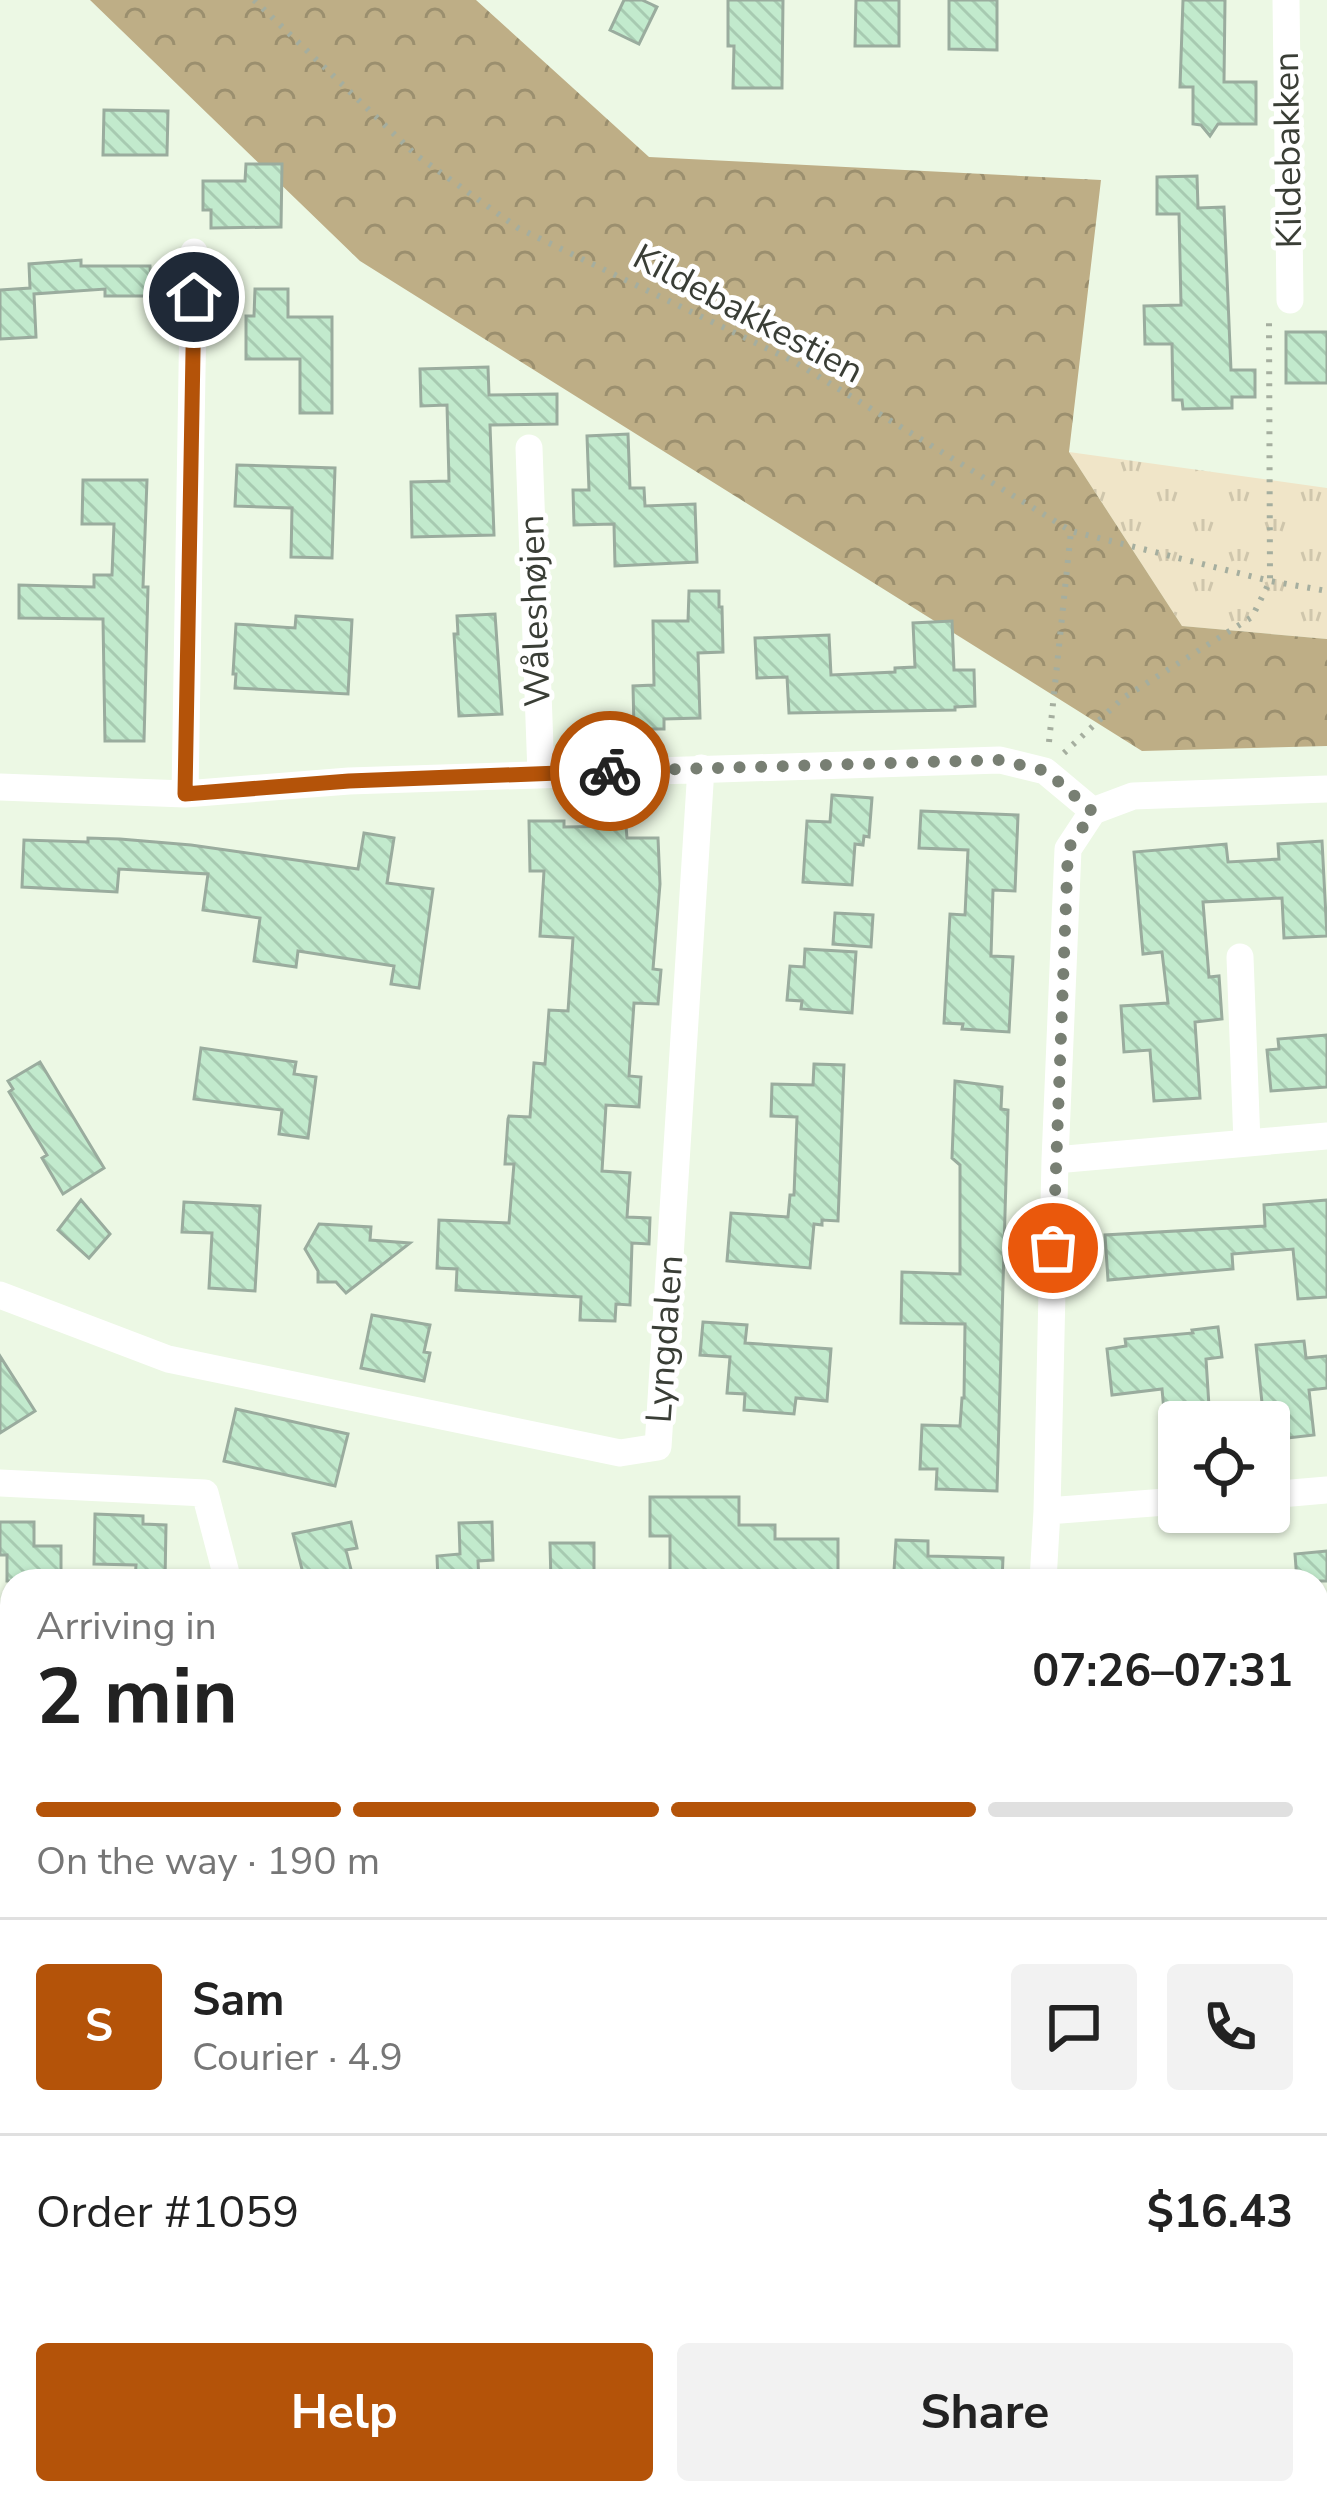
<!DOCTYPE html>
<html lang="en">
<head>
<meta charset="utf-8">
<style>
	body { margin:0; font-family:"Nunito Sans",sans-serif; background:#f2f2f2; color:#222; height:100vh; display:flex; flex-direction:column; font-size:45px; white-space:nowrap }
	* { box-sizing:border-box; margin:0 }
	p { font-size:39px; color:#767676 }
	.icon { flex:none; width:66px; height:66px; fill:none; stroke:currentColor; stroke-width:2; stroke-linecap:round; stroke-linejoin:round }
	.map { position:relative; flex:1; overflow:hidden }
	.details { position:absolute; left:0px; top:1569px; width:1329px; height:936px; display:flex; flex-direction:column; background:#fff; border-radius:36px 36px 0 0; box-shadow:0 3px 9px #0004 }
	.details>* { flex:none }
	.controls { position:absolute; left:1158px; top:1401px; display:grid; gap:24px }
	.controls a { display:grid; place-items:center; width:132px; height:132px; border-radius:12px; background:#fff; box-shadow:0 3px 9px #0004; font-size:60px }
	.pin { position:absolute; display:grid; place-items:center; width:102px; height:102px; color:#fff; margin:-51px; border:6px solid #fff; border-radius:50%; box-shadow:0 3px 12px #0007 }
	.courier { position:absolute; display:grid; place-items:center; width:120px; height:120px; margin:-60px; border:9px solid #b45309; border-radius:50%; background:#fff; color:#222; box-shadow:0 3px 15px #0007 }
	.headline em { font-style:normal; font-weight:700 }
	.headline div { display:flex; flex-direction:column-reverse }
	.headline { display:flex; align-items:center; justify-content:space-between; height:204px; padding:0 36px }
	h1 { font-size:78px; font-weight:700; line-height:90px }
	.bar { display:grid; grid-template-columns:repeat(4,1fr); gap:18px 12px; align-content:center; height:144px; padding:0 36px }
	.bar i { height:15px; border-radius:9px; background:#e0e0e0 }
	.bar .on { background:#b45309 }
	.bar p { grid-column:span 4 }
	.line { display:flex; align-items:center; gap:30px; padding:0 36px; border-top:3px solid #e0e0e0 }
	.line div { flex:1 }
	.round { display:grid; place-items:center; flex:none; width:126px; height:126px; border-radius:12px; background:#f2f2f2 }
	.action { display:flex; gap:24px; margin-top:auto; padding:24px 36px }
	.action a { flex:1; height:138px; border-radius:12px; background:#b45309; color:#fff; font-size:48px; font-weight:700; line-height:138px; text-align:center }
	.action a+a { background:#f2f2f2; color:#222 }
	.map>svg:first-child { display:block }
	.grass { fill:url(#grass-tufts) }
	.forest { fill:url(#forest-crowns) }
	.building { fill:url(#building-back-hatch); stroke:#9aac9e; stroke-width:3 }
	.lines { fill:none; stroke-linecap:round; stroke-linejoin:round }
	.path { stroke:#a5ae9f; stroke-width:6; stroke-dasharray:3 9; stroke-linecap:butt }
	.minor { stroke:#fff; stroke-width:27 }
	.done { stroke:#787f73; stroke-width:12; stroke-dasharray:0 21.6 }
	.route { stroke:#b45309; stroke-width:15 }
	.labels { text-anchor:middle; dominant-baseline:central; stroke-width:10; stroke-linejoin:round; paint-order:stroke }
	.street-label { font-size:36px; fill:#3a3e36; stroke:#fff }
</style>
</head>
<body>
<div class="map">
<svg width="1327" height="2505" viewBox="0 0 1327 2505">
	<defs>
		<pattern id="grass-tufts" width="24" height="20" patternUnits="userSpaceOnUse" patternTransform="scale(3)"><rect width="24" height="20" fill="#f0e5c8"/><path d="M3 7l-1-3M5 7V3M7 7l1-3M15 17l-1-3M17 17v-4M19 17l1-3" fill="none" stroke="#cfc6ac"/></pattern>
		<pattern id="forest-crowns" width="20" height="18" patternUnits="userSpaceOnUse" patternTransform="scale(3)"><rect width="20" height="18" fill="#beae86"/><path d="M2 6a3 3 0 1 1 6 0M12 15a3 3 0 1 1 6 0" fill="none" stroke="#9b8f6e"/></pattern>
		<pattern id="building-back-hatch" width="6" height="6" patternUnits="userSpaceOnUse" patternTransform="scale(3)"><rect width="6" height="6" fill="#c2eacd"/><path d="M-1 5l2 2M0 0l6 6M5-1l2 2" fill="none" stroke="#a7cab1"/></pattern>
	</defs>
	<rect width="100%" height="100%" fill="#ecf8e4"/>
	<path class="grass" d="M1069,452L1327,488V639L1182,626Z"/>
	<path class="forest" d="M90,0H476L649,157L1101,180L1069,452L1182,626L1327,639V746L1142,751L360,261Z"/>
	<path class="building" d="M624,0H642L657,7L639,44L610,30Z
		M728,0H783L782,88H733L734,46H728Z
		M856,0H899V46H855Z
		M949,0H997V50L949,49Z
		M1183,0H1225L1224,82H1256V124H1218L1210,136L1201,125L1193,124V87H1180Z
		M104,110L168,111L167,155H103Z
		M246,164H282L281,227L211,228V210H203V181H245Z
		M1197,176L1198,208L1224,207L1231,370H1255V397H1232V408L1183,409L1182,400H1173L1172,344H1145L1144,306L1181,305L1179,214H1157V177Z
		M81,260V266H150L151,286L147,287V296H105V289L34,294L36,337L0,339V290L30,288L29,264Z
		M255,289H288V317H332V413H300V359H246V316H254Z
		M1286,332H1327V383H1286Z
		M488,367L489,395L557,394V424L490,425L494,535L412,537L411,482L449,481L447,405L421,406L420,369Z
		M628,434L630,488H644L645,506L695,504L697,562L615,566L614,524L574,525L573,490H589L587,436Z
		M237,465L335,468L332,558L291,557L292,508L235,506Z
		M83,480H147L143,587H148L144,741H105L103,619L19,618V585L94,587V575H112L114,524H82Z
		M689,591H719V607H722L723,652L698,653L700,718L664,719V729H634L633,686L654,685L653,621H688Z
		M495,614L502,714L459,716L454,634H458L457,616Z
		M296,616L352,620L348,694L235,688L236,674H233L236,624L295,628Z
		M952,621L954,670H974L975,706L955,707V710L789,713L787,677L757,678L755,638L829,635L831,675L895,672V668L915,667L913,623Z
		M832,795L872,798L869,837L864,836L863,845L855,844L852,885L803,882L807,821L830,822Z
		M921,811L1018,815L1015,891L993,890L991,956L1013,957L1009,1032L962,1029L963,1024L944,1023L950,914L965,915L968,850L919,848Z
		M529,821H564V827L626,826L627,838H658L660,884L653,969L661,970L658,1004L634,1003L629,1076L641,1077L639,1107L606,1105L602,1171L630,1173L627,1217L650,1218L649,1244L632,1243L630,1305L616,1304L615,1321L580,1320L581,1297L456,1290L457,1269L437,1268L439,1220L509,1223L514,1164H505L508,1119L509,1116L530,1117L534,1063L545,1064L549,1010L568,1011L573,938L540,936L544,871H530Z
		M364,833L394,838L387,883L433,889L419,988L391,984L394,966L298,951L296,967L254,961L260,918L203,910L208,874L119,869L117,892L22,887L24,840L88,842V838L120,839L191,845L358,869Z
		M1322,841L1327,936L1284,938L1282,898L1203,902L1209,977L1219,976L1222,1019L1195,1022L1200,1098L1154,1101L1150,1050L1124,1052L1121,1006L1168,1003L1162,952L1143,954L1134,852L1226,844L1228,862L1279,859L1278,844Z
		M835,913L873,915L871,947L833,944Z
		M805,949L856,952L852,1013L801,1009L802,1001L787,1000L790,966L804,967Z
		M1327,1035V1087L1271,1091L1267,1050L1279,1049L1278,1039Z
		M201,1048L296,1062L294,1074L316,1077L308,1138L279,1134L282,1110L194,1099Z
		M40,1062L104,1168L63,1194L42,1158L47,1155L9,1092L13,1089L8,1081Z
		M814,1064L844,1065L838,1221L822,1220V1225L814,1224L810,1268L727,1261L731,1213L788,1217L790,1195H794L797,1117L771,1116L772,1084L813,1085Z
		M955,1081L1002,1087L1001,1109L1008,1110L997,1491L936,1489L937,1469H920L922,1425L960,1426L962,1398H964L965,1324L901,1323L902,1272L960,1274V1165L952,1158Z
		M81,1200L110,1234L89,1258L58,1230Z
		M1327,1200V1297L1298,1299L1293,1249L1232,1254L1233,1269L1108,1280L1105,1235L1265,1226L1264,1205Z
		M184,1202L260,1206L255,1291L209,1288L212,1233L182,1232Z
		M319,1224L371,1227L370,1240L410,1243L346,1293L336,1282H318V1271L305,1249Z
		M372,1315L430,1325L424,1352L430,1353L424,1381L361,1368Z
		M703,1322L747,1325L745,1343L831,1349L827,1401L796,1398L794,1414L744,1410L745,1394L727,1393L730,1357L700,1355Z
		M1218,1327L1222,1357L1206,1359L1210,1422H1165L1162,1389L1112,1395L1107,1349L1126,1346L1125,1339L1193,1333L1192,1330Z
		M1304,1341L1306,1358L1327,1356V1388L1309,1390L1314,1435L1269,1440V1422H1264L1256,1345Z
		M0,1356L35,1411L0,1433Z
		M236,1409L348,1434L335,1486L224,1461Z
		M650,1497H739V1525H775V1539H838V1581H670V1536H650Z
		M95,1514L143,1516V1524L166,1525L165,1581H135L136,1565L94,1564Z
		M0,1522H34V1546H61V1581H7V1555H0Z
		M351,1522L357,1548L346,1550L354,1581H305L293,1534Z
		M492,1522L493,1560L478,1561L479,1581H438L437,1556L460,1554L459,1523Z
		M896,1540L928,1541V1556L1003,1558L1002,1581H913L914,1572L894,1571Z
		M550,1543H594V1581H551Z
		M1327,1551V1581H1297L1295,1554Z"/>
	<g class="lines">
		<path class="path" d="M254,0L416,155L518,228L793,361L1071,531L1270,581L1327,591
			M1049,742L1071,531
			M1064,753L1123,698L1252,617L1270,581L1269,321"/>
		<path class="minor" d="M1286,0L1290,300
			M529,448L541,774
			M0,787L185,794L349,781L1000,760L1045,771L1093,811
			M185,794L194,252
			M1240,957L1247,1143
			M1055,1160L1327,1136
			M0,1295L168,1359L620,1453L658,1447L701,768
			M0,1483L205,1493L228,1581
			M1269,1495L1327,1490
			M1047,1511L1179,1501
			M1043,1581L1047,1511L1055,1160L1068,849L1093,811L1133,796L1327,789
			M0,1843H12
			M1317,1846H1327
			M1317,2202L1327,2201
			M0,2220H12
			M334,2493L337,2505
			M1019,2505V2493"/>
	</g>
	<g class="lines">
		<path class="done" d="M610,771L1000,760L1046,771L1093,812L1068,849L1053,1248"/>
		<path class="route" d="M194,297L185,794L349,781L610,771"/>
	</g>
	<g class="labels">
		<g class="street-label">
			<text transform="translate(1288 150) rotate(-91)">Kildebakken</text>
			<text transform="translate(748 314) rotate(28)">Kildebakkestien</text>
			<text transform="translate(535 611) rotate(-92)">Wåleshøjen</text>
			<text transform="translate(665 1339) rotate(-86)">Lyngdalen</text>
		</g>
	</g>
</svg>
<div class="controls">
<a><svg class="icon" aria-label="locate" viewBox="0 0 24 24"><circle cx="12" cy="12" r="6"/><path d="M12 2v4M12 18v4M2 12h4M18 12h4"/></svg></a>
</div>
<div class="pin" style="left:1053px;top:1248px;background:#ea580c"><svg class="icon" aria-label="bag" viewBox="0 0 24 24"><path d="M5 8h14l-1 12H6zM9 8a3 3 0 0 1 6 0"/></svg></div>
<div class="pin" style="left:194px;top:297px;background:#1f2937"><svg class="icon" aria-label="home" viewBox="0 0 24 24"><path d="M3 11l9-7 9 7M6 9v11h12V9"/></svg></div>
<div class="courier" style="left:610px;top:771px"><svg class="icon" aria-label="bike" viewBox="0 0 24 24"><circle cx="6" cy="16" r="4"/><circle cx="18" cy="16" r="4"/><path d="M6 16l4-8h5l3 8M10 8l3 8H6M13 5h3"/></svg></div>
<section class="details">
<div class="headline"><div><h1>2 min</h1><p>Arriving in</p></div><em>07:26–07:31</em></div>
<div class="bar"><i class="on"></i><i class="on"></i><i class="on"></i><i></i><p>On the way · 190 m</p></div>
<div class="line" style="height:216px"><b class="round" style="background:#b45309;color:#fff">S</b><div><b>Sam</b><p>Courier · 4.9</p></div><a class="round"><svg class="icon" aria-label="chat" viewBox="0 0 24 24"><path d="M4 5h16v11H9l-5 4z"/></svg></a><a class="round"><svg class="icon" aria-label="phone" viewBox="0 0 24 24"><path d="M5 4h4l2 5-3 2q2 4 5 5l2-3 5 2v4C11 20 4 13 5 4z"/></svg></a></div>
<div class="line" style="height:156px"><div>Order #1059</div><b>$16.43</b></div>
<div class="action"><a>Help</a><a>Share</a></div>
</section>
</div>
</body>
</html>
